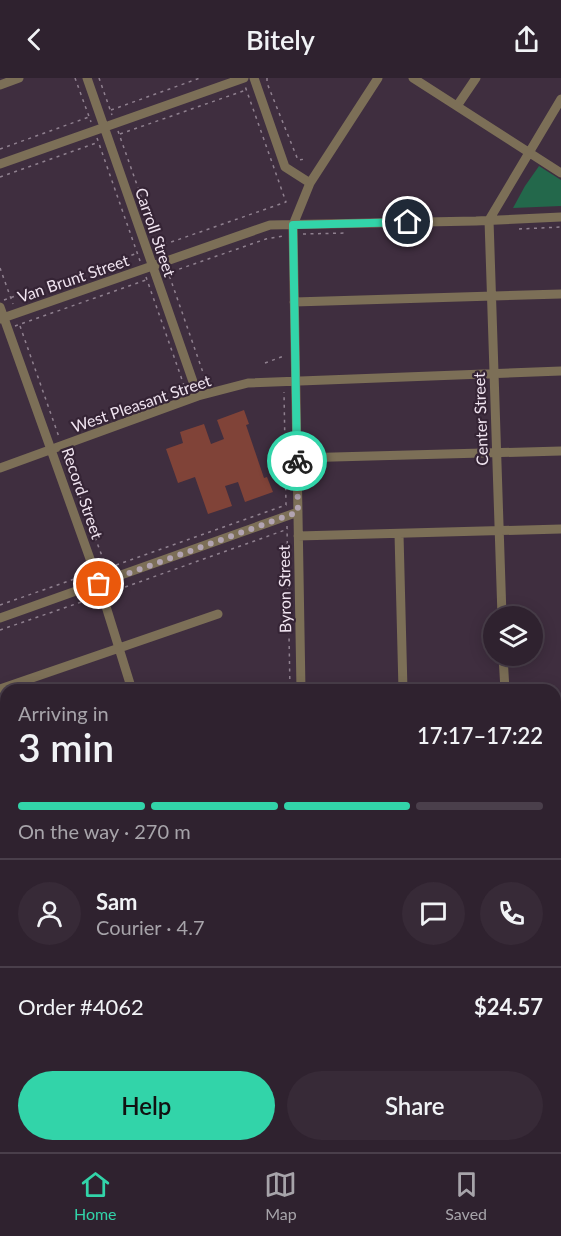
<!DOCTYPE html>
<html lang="en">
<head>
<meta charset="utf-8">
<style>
	body { margin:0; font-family:Lato,sans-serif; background:#372a37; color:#f1f3f6; height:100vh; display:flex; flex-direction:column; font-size:22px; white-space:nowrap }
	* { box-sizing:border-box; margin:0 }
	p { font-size:20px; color:#a7a4aa }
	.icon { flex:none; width:33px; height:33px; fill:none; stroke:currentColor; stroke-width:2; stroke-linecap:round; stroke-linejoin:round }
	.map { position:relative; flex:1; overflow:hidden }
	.drawer { position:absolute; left:0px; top:606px; width:561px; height:468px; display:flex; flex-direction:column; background:#2f222f; border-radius:18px 18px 0 0; box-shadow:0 3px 15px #0003,0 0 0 2px #4a3f4b }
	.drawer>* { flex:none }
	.tools { position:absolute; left:483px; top:528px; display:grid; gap:12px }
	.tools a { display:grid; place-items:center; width:60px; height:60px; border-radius:50%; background:#2f222f; box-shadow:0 3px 15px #0003,0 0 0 2px #4a3f4b; font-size:30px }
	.pin { position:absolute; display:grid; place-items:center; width:51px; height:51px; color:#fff; margin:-26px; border:3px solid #fff; border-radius:50%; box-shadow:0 2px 6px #0007 }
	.courier { position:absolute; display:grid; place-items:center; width:60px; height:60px; margin:-30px; border:4px solid #32d4a9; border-radius:50%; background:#fff; color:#222; box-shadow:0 2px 8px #0007 }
	.headline em { font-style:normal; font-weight:600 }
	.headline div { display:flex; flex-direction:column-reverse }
	.headline { display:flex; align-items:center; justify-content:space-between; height:102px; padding:0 18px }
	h1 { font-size:39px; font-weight:600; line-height:45px }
	.bar { display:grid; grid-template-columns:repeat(4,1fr); gap:9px 6px; align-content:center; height:72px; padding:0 18px }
	.bar i { height:8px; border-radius:4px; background:#4a3f4b }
	.bar .active { background:#32d4a9 }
	.bar p { grid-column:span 4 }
	.line { display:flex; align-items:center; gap:15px; padding:0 18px; border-top:2px solid #4a3f4b }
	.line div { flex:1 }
	.round { display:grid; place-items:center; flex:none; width:63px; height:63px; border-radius:32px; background:#372a37 }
	.button { display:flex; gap:12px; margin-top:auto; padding:12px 18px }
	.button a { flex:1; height:69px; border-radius:36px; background:#32d4a9; color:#111; font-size:24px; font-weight:600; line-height:69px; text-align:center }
	.button a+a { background:#372a37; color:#f1f3f6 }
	header { display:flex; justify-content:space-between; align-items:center; height:78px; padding:0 18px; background:#2f222f; font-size:27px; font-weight:600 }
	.dock { display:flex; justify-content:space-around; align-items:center; height:84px; border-top:2px solid #4a3f4b; background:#2f222f; font-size:16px; color:#a7a4aa }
	.dock a { display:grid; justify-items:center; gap:3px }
	.dock .active { color:#32d4a9 }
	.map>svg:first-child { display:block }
	.education { fill:#483640 }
	.green { fill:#23684b }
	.building { fill:#804338 }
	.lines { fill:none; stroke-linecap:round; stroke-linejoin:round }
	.path { stroke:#8f808f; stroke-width:1.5; stroke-dasharray:3 4.5; stroke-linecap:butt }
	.minor { stroke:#7c6f57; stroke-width:9 }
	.done { stroke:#b2a4b2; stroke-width:6; stroke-dasharray:0 10.8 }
	.route { stroke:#32d4a9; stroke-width:8 }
	.labels { text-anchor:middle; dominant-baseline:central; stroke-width:4.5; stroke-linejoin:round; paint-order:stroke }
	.street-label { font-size:16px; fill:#f0e4f0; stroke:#352435 }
</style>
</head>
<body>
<header><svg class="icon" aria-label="back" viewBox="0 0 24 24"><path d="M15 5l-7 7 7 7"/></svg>Bitely<svg class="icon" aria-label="share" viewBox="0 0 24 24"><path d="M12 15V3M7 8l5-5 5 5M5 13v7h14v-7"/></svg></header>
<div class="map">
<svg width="561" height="1074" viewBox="0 0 561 1074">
	<rect width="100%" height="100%" fill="#3f2e3f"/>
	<path class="education" d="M555,888L561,894V1074H446V1068H555Z"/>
	<path class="green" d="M539,88L561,102V128L513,130L525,108Z
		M6,981V1068H266L269,1074H0V982Z"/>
	<path class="building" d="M244,332L249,346L246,347L264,400L267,399L273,414L245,424L238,404L225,408L232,428L208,436L195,399L178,405L166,371L183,365L180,354L204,346L211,366L224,361L217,342Z"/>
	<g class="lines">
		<path class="path" d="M75,0L91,44
			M99,0L112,37
			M267,0V5L298,82L306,81
			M111,32L200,0
			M118,53L161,175
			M120,56L246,12
			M97,60L140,183
			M0,71L89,39
			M0,99L99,64
			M519,151L561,149
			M303,156L346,155
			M157,169L286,124L245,8
			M0,190L13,226
			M167,191L207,306
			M165,196L266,161L283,158
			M146,199L186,313
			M4,222L138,175
			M15,248L146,202
			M20,248L59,359
			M265,285L284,278
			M64,375L106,489
			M287,448L290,612
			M102,492L286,427L284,314
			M111,514L288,451
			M0,527L86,497
			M0,552L93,520
			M0,651H6
			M0,972L6,971
			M272,1068L274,1074
			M428,1068V1074
			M551,1068L555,1074"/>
		<path class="minor" d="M87,0L198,318
			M254,0L285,89L310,105
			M413,0L561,95
			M0,7L19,0
			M457,28L476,0
			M0,86L244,0
			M489,142L502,538
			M489,142L561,21
			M294,224L561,216
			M0,229L99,506L132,612
			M0,241L270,147L476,143L561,139
			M297,380L561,373
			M0,390L198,318L248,305L561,293
			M399,456L403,612
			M298,458L561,451
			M0,540L298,434
			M503,578L505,612
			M0,611L218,536
			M301,612L293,147L310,105L378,0
			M555,644H561
			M0,666L6,665
			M0,691L4,797
			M555,700L561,698
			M555,822L561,824
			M0,957L6,956
			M286,1068L287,1074
			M439,1068V1074"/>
	</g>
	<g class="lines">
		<path class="done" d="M99,506L298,434L297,383"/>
		<path class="route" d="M297,383L293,147L408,144"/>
	</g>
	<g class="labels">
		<g class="street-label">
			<text transform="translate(156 154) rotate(71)">Carroll Street</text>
			<text transform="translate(73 200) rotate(-19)">Van Brunt Street</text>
			<text transform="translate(141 325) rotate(-19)">West Pleasant Street</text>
			<text transform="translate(480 341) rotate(-92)">Center Street</text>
			<text transform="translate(83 415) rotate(71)">Record Street</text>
			<text transform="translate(284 511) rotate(-91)">Byron Street</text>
		</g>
	</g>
</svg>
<div class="tools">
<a><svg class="icon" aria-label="layers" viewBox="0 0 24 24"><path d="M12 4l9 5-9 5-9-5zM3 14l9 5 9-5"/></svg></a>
</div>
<div class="pin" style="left:99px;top:506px;background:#ea580c"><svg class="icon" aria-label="bag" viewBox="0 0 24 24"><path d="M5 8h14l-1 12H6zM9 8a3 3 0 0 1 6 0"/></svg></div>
<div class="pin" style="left:408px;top:144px;background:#1f2937"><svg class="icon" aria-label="home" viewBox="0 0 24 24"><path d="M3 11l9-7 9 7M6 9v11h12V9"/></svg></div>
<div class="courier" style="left:297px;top:383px"><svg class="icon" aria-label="bike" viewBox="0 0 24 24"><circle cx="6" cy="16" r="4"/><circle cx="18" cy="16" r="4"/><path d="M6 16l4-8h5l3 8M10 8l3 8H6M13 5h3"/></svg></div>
<section class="drawer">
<div class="headline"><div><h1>3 min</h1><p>Arriving in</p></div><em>17:17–17:22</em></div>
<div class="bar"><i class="active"></i><i class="active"></i><i class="active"></i><i></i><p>On the way · 270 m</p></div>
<div class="line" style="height:108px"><a class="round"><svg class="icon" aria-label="person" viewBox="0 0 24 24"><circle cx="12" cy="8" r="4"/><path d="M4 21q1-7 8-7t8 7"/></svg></a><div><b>Sam</b><p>Courier · 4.7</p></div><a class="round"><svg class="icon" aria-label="chat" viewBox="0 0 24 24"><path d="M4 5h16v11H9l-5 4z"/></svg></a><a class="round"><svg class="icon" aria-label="phone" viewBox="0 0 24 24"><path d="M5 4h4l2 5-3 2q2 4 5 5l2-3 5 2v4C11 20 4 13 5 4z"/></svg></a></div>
<div class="line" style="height:78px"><div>Order #4062</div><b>$24.57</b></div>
<div class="button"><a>Help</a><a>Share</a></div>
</section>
</div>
<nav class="dock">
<a class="active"><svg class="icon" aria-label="home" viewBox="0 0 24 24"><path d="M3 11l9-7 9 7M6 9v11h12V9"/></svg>Home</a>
<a><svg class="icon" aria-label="map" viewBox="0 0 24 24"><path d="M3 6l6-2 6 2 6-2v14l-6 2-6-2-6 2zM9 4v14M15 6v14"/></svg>Map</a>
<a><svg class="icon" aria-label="saved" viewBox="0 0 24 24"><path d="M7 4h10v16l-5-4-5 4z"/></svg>Saved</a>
</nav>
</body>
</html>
